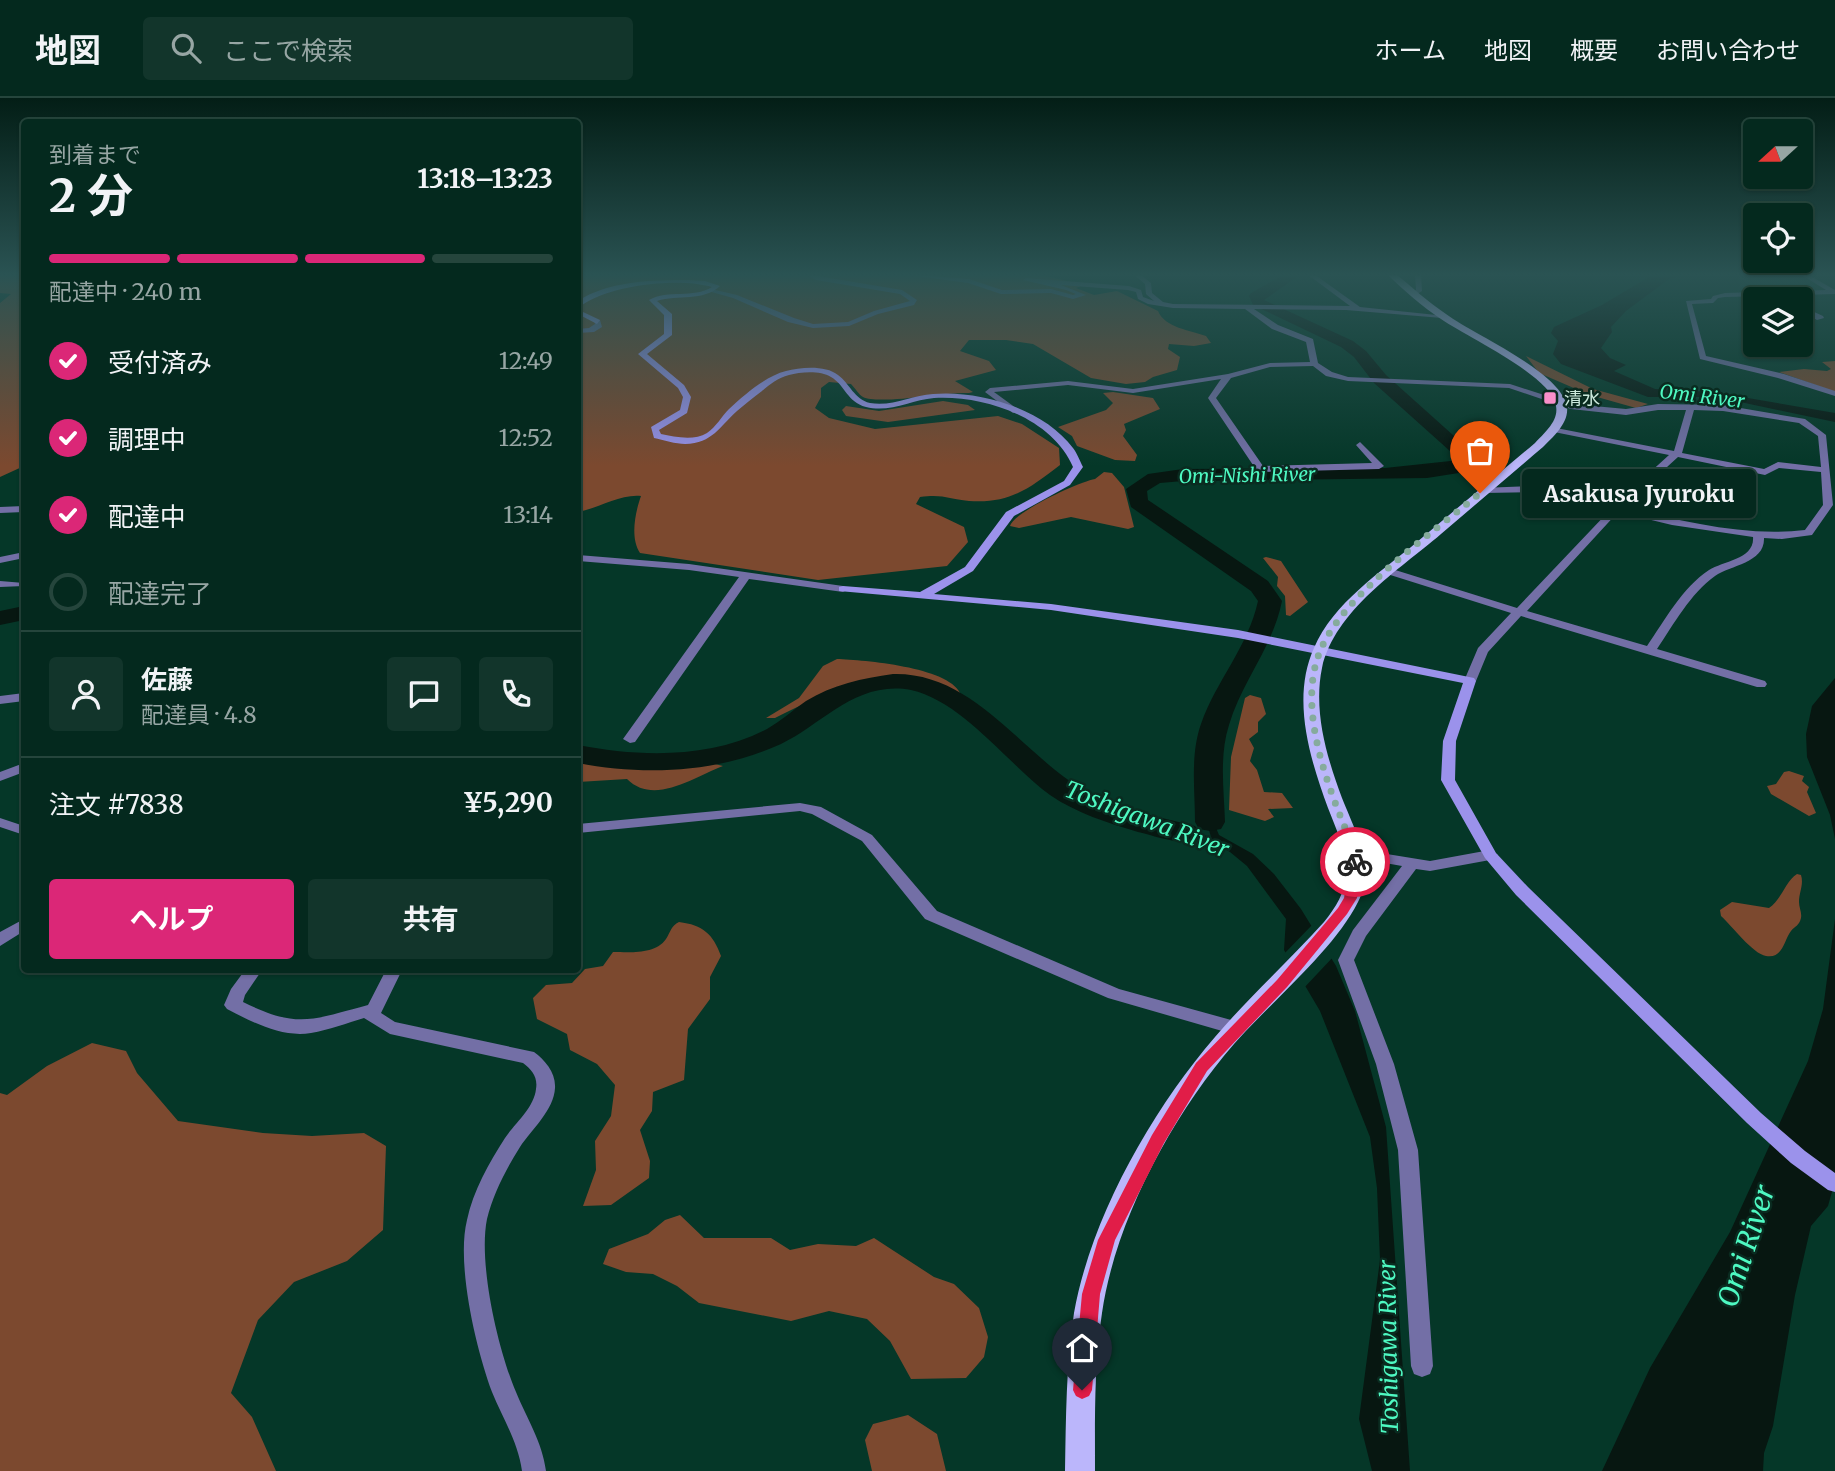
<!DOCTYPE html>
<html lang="ja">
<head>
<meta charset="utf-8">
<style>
	body { margin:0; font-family:Merriweather,"Noto Sans JP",serif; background:#12352b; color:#f1f3f6; height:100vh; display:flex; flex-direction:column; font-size:26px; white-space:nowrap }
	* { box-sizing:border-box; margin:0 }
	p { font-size:23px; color:#97a6a4 }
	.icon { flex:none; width:38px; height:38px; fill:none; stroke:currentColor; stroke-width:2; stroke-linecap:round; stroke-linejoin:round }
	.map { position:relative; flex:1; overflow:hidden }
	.details { position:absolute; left:21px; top:21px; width:560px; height:854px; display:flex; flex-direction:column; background:#04291e; border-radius:7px; box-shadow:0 2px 5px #0004,0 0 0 2px #25453c }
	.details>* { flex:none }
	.needle { width:46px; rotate:249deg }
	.fabs { position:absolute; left:1743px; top:21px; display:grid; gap:14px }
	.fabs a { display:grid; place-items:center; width:70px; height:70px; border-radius:7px; background:#04291e; box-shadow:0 2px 5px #0004,0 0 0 2px #25453c; font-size:35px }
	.pin { position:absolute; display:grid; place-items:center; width:60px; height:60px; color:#fff; margin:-72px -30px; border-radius:50% 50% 50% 0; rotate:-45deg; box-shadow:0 0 7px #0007 }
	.pin .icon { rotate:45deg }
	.courier { position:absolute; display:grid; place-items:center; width:70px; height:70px; margin:-35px; border:5px solid #e11d48; border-radius:50%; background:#fff; color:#222; box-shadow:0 2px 9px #0007 }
	.bubble { position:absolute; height:49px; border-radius:7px; background:#04291e; box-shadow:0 2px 5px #0004,0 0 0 2px #25453c; font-size:23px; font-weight:700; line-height:49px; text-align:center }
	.overview em { font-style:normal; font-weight:700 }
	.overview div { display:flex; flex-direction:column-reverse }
	.overview { display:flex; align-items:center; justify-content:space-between; height:119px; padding:0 28px }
	h1 { font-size:46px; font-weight:700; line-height:52px }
	.bar { display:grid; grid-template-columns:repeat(4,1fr); gap:10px 7px; align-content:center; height:84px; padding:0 28px }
	.bar i { height:9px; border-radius:5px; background:#25453c }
	.bar .on { background:#db2777 }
	.bar p { grid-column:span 4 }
	.line { display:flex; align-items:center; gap:18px; padding:0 28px; border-top:2px solid #25453c }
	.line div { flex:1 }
	.round { display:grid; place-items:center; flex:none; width:74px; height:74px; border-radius:7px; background:#12352b }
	ol { padding:0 28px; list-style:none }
	li { display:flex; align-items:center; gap:21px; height:77px }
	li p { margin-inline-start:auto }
	li .icon { padding:7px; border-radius:50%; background:#db2777; color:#fff; stroke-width:4 }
	li:last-child { color:#97a6a4 }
	li i { width:38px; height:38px; border:4px solid #25453c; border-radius:50% }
	.cta { display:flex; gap:14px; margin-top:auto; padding:14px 28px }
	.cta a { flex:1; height:80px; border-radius:7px; background:#db2777; color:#fff; font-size:28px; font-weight:700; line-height:80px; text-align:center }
	.cta a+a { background:#12352b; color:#f1f3f6 }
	header { display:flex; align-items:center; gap:42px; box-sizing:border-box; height:98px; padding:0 35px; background:#04291e; border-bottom:2px solid #25453c }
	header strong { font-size:33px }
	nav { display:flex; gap:38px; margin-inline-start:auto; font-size:24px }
	.search { width:490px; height:63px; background:#12352b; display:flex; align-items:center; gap:18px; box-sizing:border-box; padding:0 24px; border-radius:7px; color:#97a6a4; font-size:26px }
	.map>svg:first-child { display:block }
	.green { fill:#7c492f }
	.water { fill:#071711 }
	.pier { fill:#053728 }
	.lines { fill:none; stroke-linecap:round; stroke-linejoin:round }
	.river { fill:#071711; fill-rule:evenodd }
	.street { fill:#736fa6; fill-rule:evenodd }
	.secondary { fill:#9b92eb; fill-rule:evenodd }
	.primary { fill:#bbb6fb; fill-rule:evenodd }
	.route { fill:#e11d48 }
	.done { stroke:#86ab9d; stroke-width:7; stroke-dasharray:0 12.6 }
	.poi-dot { fill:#f98fc9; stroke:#0a2b20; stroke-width:2.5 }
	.labels { text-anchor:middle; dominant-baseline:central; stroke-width:5; stroke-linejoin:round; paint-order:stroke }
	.far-poi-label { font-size:18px; fill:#cce9dc; stroke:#0a2b20; text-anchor:start }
	.far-water-label { font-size:19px; font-style:italic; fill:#4ef9c2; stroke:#0a2b20 }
	.water-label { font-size:23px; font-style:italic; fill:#4ef9c2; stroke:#0a2b20 }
	.near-water-label { font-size:28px; font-style:italic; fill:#4ef9c2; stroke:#0a2b20 }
</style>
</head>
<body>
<header>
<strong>地図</strong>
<div class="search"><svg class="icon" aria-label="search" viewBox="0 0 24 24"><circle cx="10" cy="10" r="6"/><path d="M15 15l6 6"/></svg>ここで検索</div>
<nav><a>ホーム</a><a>地図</a><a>概要</a><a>お問い合わせ</a></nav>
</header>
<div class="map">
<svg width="1835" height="1373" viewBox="0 0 1835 1373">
	<rect width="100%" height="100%" fill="#053728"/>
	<path class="green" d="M0,176H24V368L0,379V205L11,196L0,195Z
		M578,176H1037L1084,187L1076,190L1094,197L1117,193L1158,213C1165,230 1190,232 1206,238L1211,245L1194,248L1169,246L1168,251L1180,259L1177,272L1153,279L1145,284L1126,286L1091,280L1033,246L1006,242H969L960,253L989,263L996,272L955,283L973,294L969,295C946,294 879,307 863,299C859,297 855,290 851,286L829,284L821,290V299L815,310L829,320L875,331L998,318L1022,326L1059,350L1060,367C1030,390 1010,406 969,403C948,401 944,396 920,399L916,406L964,429L968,444L947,468L818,482L640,455C630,440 635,415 641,398C620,396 599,410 578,414V260L583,253L578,250Z
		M1526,258L1593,291L1648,306L1636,310L1590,297L1539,275Z
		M1835,263V294L1779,274L1804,271L1827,273L1831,271L1822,264Z
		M1113,294L1153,300L1160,311L1124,326L1126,332L1123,338L1137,357L1135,363L1115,362L1077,348L1072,338L1058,329L1106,312L1113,305L1103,295Z
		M943,303L968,307L975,312L888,324L846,318L842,312L846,308L879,313Z
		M1104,374L1112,375L1124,389L1134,429L1128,431L1071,419L1019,430L1010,428C1015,413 1079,384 1095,381Z
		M1266,459L1281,463L1308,504L1290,518L1286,517L1285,498L1277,488L1278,479L1263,460Z
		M837,561C864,562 948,569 960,595L955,598C897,563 830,592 775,620H766L799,600L823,568Z
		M1250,597L1261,600L1266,616L1258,624V634L1249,641L1254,650L1250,663L1257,672L1264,694L1282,695L1293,710L1268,711L1274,719L1265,723L1229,712L1231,659L1245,600Z
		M578,664L662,672L711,665L723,668C694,679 654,708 627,681L578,684Z
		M1789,673L1804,678L1802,683L1809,689L1807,694L1816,715L1809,718L1771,696L1767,688L1776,686L1784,674Z
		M1797,776L1801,777C1804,787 1799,794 1799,804C1799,810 1802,814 1801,820C1799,828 1795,828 1791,833C1784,842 1783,861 1766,858C1753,856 1732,828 1721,818L1720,812L1732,804L1769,810C1782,801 1785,784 1797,776Z
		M679,824C703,827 713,836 721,858L710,879V901L688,931L684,982L653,994L652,1013L640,1032L650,1063L649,1080L611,1107L583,1108L596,1072L595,1043L611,1018L615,987L597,966L570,952L567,936L537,921L533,900L546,887L572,885L585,871L603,868L613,854C629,854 655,857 666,841C671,833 671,828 679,824Z
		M92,945L126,953L137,975L178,1023L263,1035L312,1038L364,1035L386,1048L383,1132L347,1163L294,1184L258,1222L231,1295L252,1319L276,1373H0V995L7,997L47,968Z
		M680,1117L704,1140H771L790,1152L818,1146L856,1148L874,1140L934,1179L954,1186L979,1210L988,1239L984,1259L966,1280L911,1281L890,1243L867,1221L829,1213L791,1223L699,1205L677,1188L653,1176L626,1174L603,1166L609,1151L648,1136L665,1122Z
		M908,1317L937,1336L946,1373H872L865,1342L873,1326Z"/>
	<path class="water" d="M1654,176H1686L1669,181L1626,213L1611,229L1612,234L1601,250L1610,260L1626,267L1614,273L1655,291L1713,294L1835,315V324L1745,305L1702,299H1648L1561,266L1553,256L1558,243L1551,235L1554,229L1602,207Z
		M1835,580V741L1830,717L1807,659L1806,636L1812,608Z
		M1207,682L1214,683V725L1219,737L1253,756L1274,776L1301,811L1336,868L1355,913L1386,1029L1410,1373H1372L1359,1321L1380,1162L1377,1090L1370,1039L1320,913L1284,852L1286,821L1247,768L1230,754L1219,748L1144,728L1147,723L1211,739L1207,725Z
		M1835,821V1083L1828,1108L1811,1128L1795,1197L1773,1328L1764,1355L1763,1373H1602L1650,1270L1730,1134L1808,963L1823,911Z"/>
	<path class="pier" d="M1314,825L1334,858L1302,892L1283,857Z"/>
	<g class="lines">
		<path class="river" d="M1285,176H1301L1264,202L1353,243L1366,253L1386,277L1483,364L1465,374L1427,380L1183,383L1160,385L1147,393L1148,402L1268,483L1282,503C1273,549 1242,583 1229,627C1219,658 1224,692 1225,724L1221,731L1210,733L1199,731L1195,724C1195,692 1190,657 1201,626C1216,583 1248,549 1258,503L1251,493L1131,409L1126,391L1148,376L1183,371L1385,370L1460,362L1374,285L1354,259L1341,249L1253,207L1249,198L1251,195Z
			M24,508V522L0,527V513Z
			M893,576C973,574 1020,654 1082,691C1117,712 1157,718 1195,728L1200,735L1195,742C1177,747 1156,738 1138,734C1108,725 1076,715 1050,697C1009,667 962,603 911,592C856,582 823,626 781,646C717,675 645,678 578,665V647C639,659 710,661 767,631C781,623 793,612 806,603C832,587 863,580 893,576Z"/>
		<path class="street" d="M806,176L902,192L917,202L914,207L878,216L849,228L813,230L788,224L733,200L708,193L711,191L737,197L794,220L813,226L848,224L874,213L910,203L900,196L816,182Z
			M903,176L969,181L1002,192L1051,191L1073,197L1076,196L1066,192L1023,182L1026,180L1129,188L1141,192L1143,199L1154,203L1146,196L1145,186L1133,176H1140L1151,185L1152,195L1163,204L1173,206L1350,208L1307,176H1314L1360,209L1446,218L1442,220L1346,212L1254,211L1278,227L1313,241L1318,265L1332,274L1348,279L1510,286L1572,306L1626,311L1658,306L1723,307L1805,321L1826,337L1833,407L1812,437L1782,441L1764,440C1765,465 1731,467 1715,478C1690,496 1674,526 1657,551L1765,583L1767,586L1765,589H1757L1521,518L1488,554L1476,583L1470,587L1464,583L1478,550L1511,515L1384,475V471H1392L1517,510L1610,412L1534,394L1484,395L1479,392L1481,390L1534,388L1614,407L1669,357L1554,334L1550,331L1551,329L1674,353L1686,312H1658L1626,317L1571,311L1509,290L1348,283L1326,278L1313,268L1270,269L1231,280L1216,300L1263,368L1372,365L1356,347L1360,344L1384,368L1379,371L1260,374L1257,373L1208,300L1221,281L1133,295L1068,287L994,294L1016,310V314L1013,315L985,294L990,290L1068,283L1133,291L1228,276L1270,265L1310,264L1306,244L1272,231L1245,211L1173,210L1148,206L1138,201L1136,194L1128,192L1061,187L1086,197L1073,201L1051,195L1001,196L968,185ZM1694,312L1723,313L1799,325L1818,338L1821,369L1778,364L1764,371L1682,355ZM1678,359L1765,377L1779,370L1821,374L1823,407L1805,432C1744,439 1682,423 1623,409ZM1618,414L1672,427L1753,439C1755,461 1723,463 1709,472C1682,490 1665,522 1647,548L1527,513Z
			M1415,176H1421L1422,193L1414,198L1411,196L1416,192Z
			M1800,176H1807L1835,192V196L1725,199L1718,200L1713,205L1692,206L1706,258L1784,276L1835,293V298L1778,280L1700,261L1686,203L1711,201L1713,198L1725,195L1826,192Z
			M1801,208L1823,218L1824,220L1817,222L1801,213Z
			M594,222H600L602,229L594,234L578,235V231L589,230L595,226Z
			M24,408V414L0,415V409Z
			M24,454V460L0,465V459Z
			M578,457L689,466L843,488L849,491L843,494L749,481L635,644L630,645L623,641L739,479L689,472L578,463Z
			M0,483L24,485V488L0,489Z
			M24,595V603L0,606V598Z
			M24,665V674L0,683V674Z
			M800,705L821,709L872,737L937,813L1119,891L1242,925L1245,930L1242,935L1236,937L1108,900L925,821L862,743L812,716L800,713L578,735V726Z
			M0,720L24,728V737L0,729Z
			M1356,751L1430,763L1490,752L1498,757L1490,762L1430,773L1416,771L1366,838L1354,862L1394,966L1418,1052L1433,1268L1430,1276L1422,1279L1414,1276L1411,1268L1398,1052L1376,966L1338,862L1353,832L1402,768L1351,759L1348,756Z
			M24,821V833L0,848V834Z
			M245,872H262L245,897L243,904C298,931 311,922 368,907L386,872H402L381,915L395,924L534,954C545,962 556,975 555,990C554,1012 532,1031 520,1049C506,1071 493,1096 487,1121C478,1165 498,1252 516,1294C527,1321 542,1343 546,1373H522C518,1344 503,1321 492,1294C476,1251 456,1166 467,1122C473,1093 489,1065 505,1040C515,1025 534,1010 536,991C538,979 532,972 523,965L390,936L364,920C347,925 329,932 311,935C282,940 252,924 227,911L224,907L231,891Z"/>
		<path class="secondary" d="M688,182L705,183L720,188C703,204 678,196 657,203L672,216V237L647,256L684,287L691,299L687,315L659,332L661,336C675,339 694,343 707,335C716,329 722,318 729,311C745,296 766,278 786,273C801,269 826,267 838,277C850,286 854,301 870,305C892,309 912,297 933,296C980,292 1044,311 1073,350C1077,355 1080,363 1083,369L1070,387L1014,418L973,473L934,496L1051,506L1238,532L1474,580L1476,583L1456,643L1455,682L1496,755L1528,789L1761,1015L1805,1053L1835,1075V1094L1828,1092L1791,1065L1747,1025L1516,797L1485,760L1441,682L1443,643L1463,585L1238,540L1051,512L839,493V489L843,488L920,494L965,469L1006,414L1064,383L1073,369C1052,320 985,297 934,300C911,302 890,315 866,309C847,304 845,287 831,279C820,272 800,274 789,277C778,280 770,286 762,293C753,300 745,306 737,313C719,329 713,345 685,346C676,346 663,342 654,340L651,329L680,312L683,299L678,290L638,256L664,236V217L649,202C668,191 693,201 712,189C678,179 611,187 582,207L583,214L600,222L597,226L578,216V203C608,183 652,182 688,182Z"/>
		<path class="primary" d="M1387,176H1396C1412,189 1428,204 1446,216C1474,237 1562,274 1567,309C1569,325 1553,339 1543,349C1509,378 1475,407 1441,436C1399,472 1335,512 1322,570C1313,613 1327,660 1342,700C1355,733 1376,770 1358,804C1334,852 1271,904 1234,946C1173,1016 1115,1123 1102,1215C1094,1267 1095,1321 1095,1373H1065C1066,1320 1066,1267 1074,1215C1091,1119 1152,1012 1215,939C1249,899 1289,863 1324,824C1336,809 1345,795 1346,776C1347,753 1336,731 1328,710C1310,661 1291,601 1314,550C1333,505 1381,474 1417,444C1456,411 1496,378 1535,345C1544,335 1559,323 1556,308C1552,278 1467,239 1441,221C1423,209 1403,192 1387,176Z"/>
	</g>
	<linearGradient id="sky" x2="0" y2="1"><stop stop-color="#031e16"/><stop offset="0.48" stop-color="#2a5353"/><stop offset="1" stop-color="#2a5353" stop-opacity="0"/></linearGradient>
	<rect width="1835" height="368" fill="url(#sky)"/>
	<path class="route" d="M1351,761L1361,764L1357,800L1347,816L1287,889L1207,973L1164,1045L1115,1142L1100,1196L1092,1292L1089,1298L1082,1301L1076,1298L1073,1292L1082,1196L1098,1142L1152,1037L1196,965L1277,882L1338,810L1344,800Z"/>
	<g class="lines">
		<path class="done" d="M1355,764L1356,756C1332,699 1294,612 1321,551C1345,495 1433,435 1480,395"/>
	</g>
	<rect class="poi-dot" x="1543" y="293" width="14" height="14" rx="3.5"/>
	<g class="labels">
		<g class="far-poi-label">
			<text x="1564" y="300">清水</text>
		</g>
		<g class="far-water-label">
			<text transform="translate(1702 298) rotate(7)">Omi River</text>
			<text transform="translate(1247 377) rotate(-1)">Omi-Nishi River</text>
		</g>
		<g class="water-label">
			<text transform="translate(1147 721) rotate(21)">Toshigawa River</text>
			<text transform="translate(1388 1249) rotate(-91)">Toshigawa River</text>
		</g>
		<g class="near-water-label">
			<text transform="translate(1746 1148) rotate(-72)">Omi River</text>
		</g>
	</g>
</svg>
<div class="fabs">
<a><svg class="needle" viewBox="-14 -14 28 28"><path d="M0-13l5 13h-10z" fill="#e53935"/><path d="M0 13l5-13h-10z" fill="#97a6a4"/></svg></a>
<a><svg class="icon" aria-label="locate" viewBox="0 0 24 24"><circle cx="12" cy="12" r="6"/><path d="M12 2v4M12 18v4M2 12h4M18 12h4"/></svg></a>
<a><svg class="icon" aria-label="layers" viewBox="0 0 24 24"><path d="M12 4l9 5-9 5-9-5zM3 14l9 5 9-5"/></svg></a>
</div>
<div class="pin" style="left:1480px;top:395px;background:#ea580c"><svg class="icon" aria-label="bag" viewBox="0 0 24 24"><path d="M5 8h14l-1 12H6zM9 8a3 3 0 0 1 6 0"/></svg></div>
<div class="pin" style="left:1082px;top:1292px;background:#1f2937"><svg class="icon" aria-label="home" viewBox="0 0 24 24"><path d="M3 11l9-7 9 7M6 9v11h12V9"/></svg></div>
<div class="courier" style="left:1355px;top:764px"><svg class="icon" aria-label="bike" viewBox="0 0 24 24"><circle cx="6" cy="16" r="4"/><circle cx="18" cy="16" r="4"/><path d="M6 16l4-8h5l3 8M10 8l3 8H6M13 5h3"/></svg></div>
<div class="bubble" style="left:1522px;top:371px;width:234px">Asakusa Jyuroku</div>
<section class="details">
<div class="overview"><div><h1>2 分</h1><p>到着まで</p></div><em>13:18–13:23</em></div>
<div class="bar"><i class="on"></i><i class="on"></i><i class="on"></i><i></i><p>配達中 · 240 m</p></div>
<ol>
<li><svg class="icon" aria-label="check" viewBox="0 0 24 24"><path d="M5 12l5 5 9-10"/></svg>受付済み<p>12:49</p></li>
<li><svg class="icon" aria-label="check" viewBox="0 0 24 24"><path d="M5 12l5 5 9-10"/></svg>調理中<p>12:52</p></li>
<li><svg class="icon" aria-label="check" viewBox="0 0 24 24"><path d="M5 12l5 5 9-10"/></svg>配達中<p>13:14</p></li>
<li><i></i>配達完了</li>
</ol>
<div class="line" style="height:126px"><a class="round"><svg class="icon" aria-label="person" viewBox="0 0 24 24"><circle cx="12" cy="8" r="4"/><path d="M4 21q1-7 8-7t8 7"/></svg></a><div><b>佐藤</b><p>配達員 · 4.8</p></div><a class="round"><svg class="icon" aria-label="chat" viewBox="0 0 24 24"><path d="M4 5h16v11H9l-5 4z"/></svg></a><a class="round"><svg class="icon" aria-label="phone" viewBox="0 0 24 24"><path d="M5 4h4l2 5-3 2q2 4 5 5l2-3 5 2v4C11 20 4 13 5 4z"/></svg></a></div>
<div class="line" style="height:91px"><div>注文 #7838</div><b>¥5,290</b></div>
<div class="cta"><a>ヘルプ</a><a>共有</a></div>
</section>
</div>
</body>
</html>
